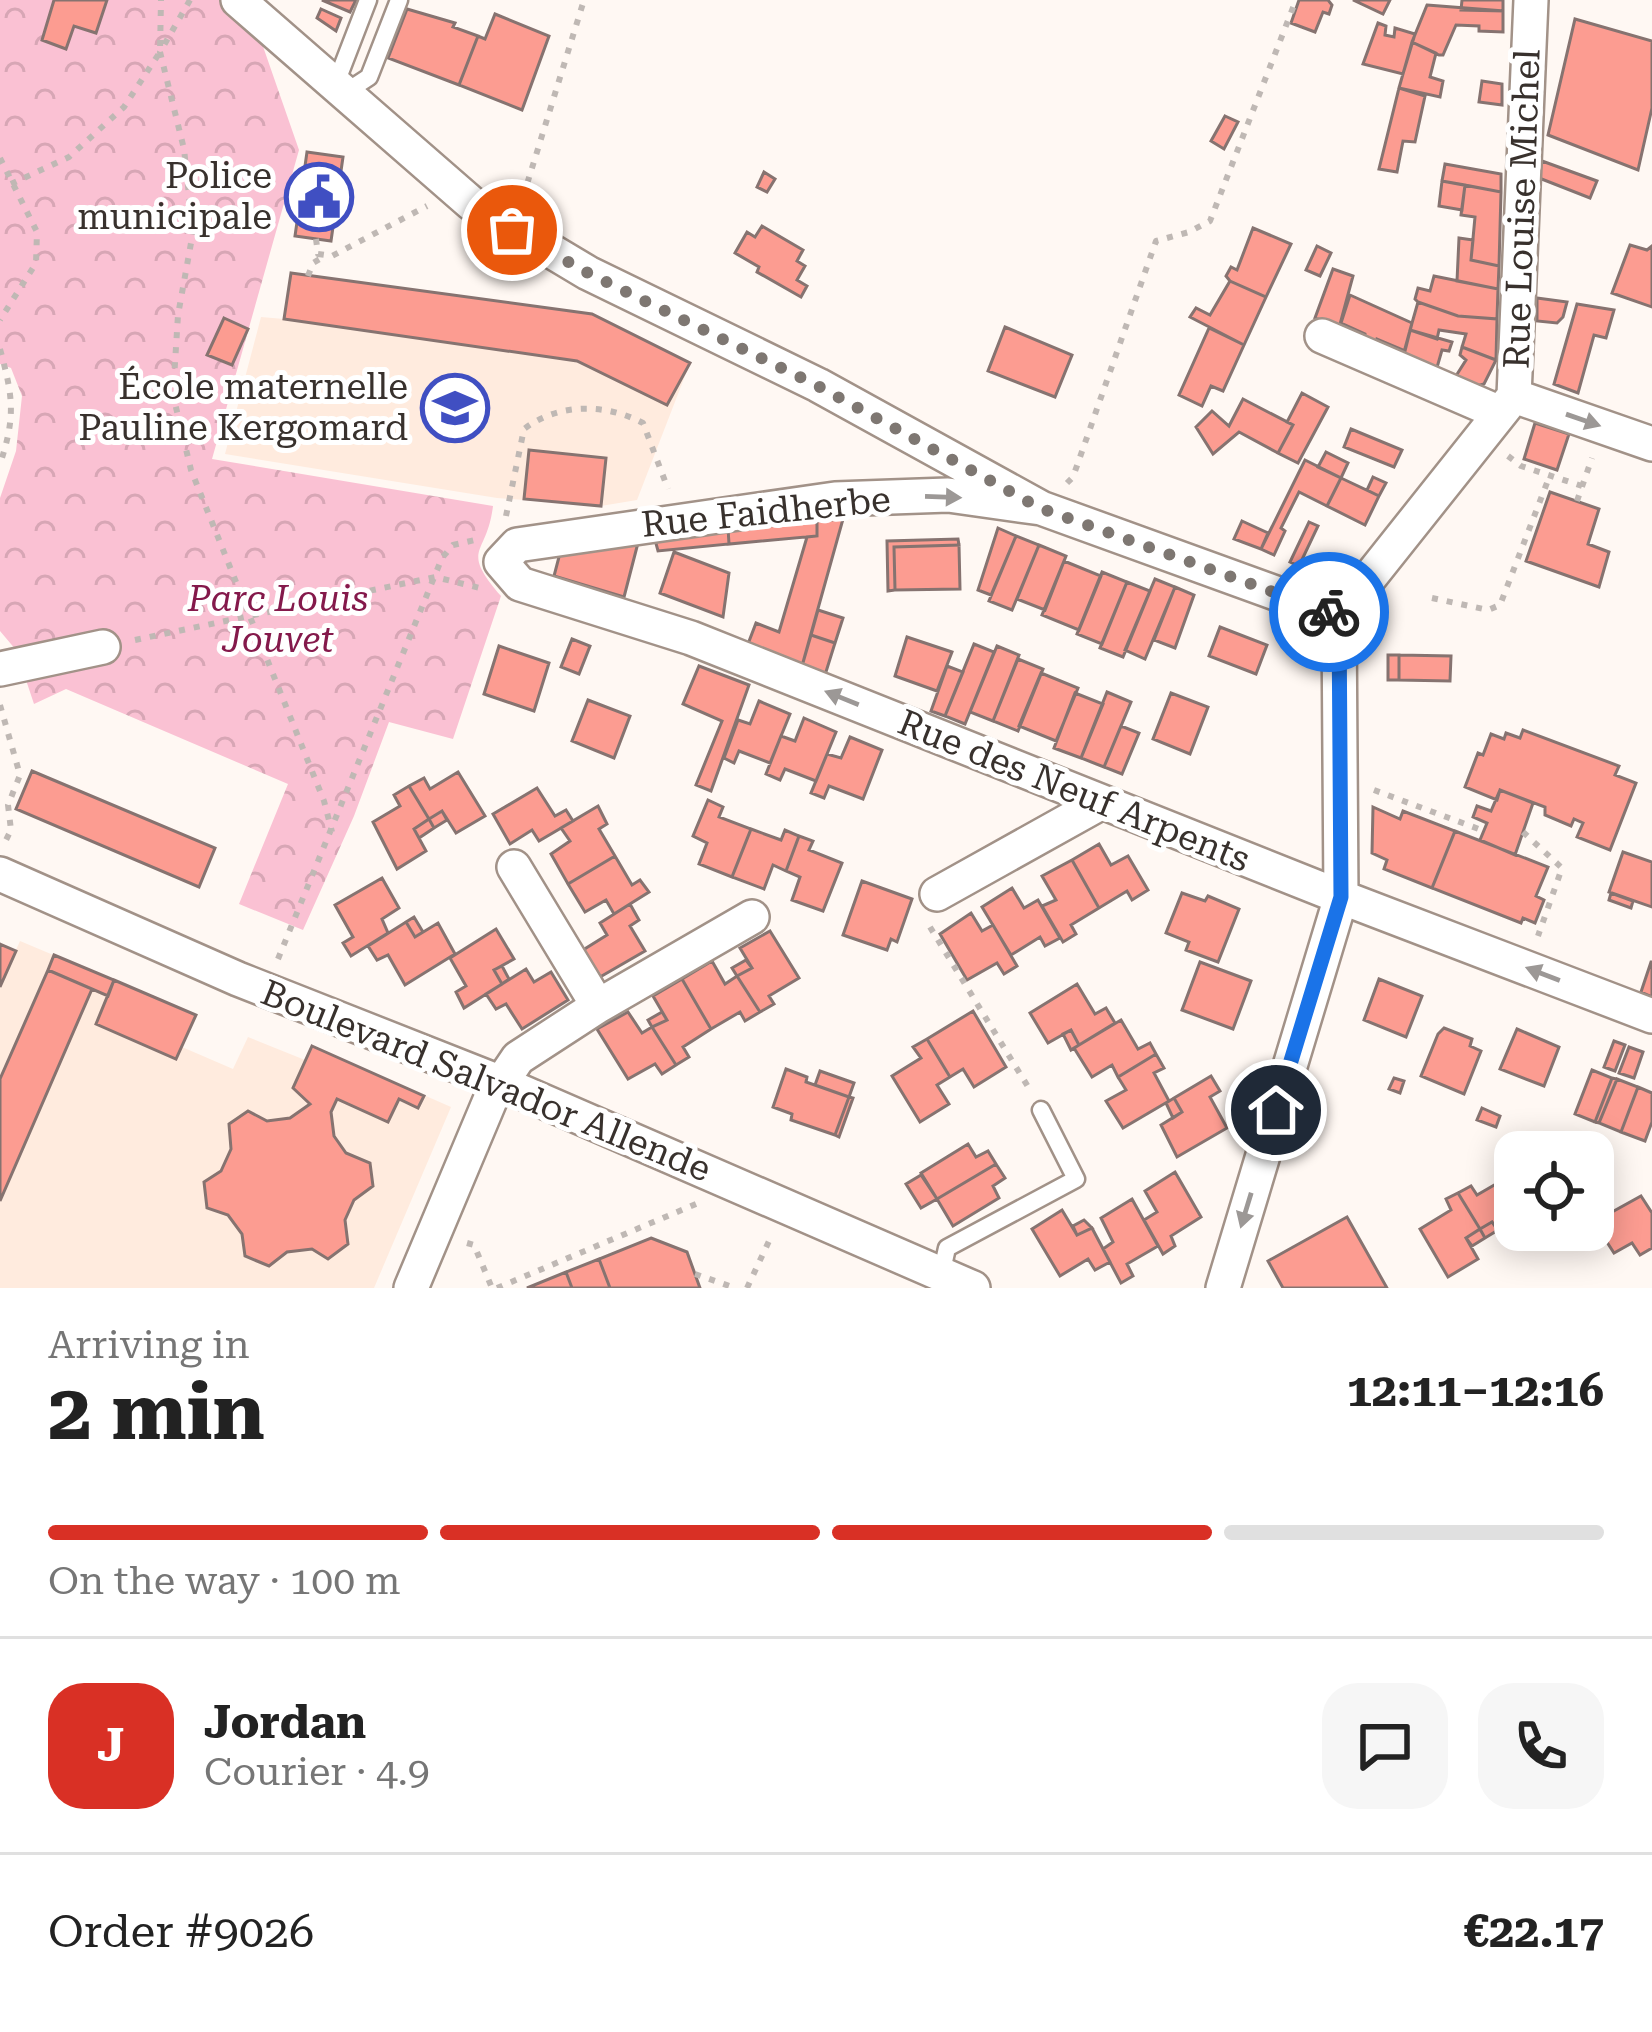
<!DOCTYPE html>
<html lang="en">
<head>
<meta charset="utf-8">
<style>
	body { margin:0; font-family:"Roboto Serif",serif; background:#f6f6f6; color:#222; height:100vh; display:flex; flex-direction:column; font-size:45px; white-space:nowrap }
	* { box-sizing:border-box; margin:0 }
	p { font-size:39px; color:#767676 }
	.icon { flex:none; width:66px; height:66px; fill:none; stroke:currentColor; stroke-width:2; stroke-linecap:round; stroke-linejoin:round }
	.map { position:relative; height:1288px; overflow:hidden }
	.side { display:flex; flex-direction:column; background:#fff; flex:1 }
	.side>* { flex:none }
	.fabs { position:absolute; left:1494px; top:1131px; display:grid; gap:24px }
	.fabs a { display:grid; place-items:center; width:120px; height:120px; border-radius:24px; background:#fff; box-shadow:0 6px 30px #0003; font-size:60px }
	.pin { position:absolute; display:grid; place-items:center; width:102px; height:102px; color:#fff; margin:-51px; border:6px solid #fff; border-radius:50%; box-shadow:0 3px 12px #0007 }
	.courier { position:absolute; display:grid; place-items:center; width:120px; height:120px; margin:-60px; border:9px solid #1a73e8; border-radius:50%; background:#fff; color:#222; box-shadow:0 3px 15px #0007 }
	.summary em { font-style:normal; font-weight:700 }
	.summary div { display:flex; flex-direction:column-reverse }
	.summary { display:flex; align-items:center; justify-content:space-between; height:204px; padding:0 48px }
	h1 { font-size:78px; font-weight:700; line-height:90px }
	.bar { display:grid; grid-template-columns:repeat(4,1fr); gap:18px 12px; align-content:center; height:144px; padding:0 48px }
	.bar i { height:15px; border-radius:9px; background:#e0e0e0 }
	.bar .active { background:#d93025 }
	.bar p { grid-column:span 4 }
	.line { display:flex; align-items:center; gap:30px; padding:0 48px; border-top:3px solid #e0e0e0 }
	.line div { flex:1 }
	.round { display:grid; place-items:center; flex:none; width:126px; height:126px; border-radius:36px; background:#f6f6f6 }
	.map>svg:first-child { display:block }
	.built { fill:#ffebde }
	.park { fill:url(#park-crowns) }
	.building { fill:#fc9c91; stroke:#867370; stroke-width:3 }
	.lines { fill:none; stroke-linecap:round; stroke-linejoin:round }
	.lane-casing { stroke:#a29288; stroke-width:21 }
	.street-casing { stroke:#a29288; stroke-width:38 }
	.path { stroke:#bfb8b4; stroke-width:6; stroke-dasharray:6 9; stroke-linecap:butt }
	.lane { stroke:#fff; stroke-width:16 }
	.street { stroke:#fff; stroke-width:33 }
	.oneway { fill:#9c9896 }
	.done { stroke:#7e7772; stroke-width:12; stroke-dasharray:0 21.6 }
	.route { stroke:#1a73e8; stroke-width:15 }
	.labels { text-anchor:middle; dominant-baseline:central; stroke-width:10; stroke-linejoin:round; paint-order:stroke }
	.poi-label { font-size:36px; fill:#38312d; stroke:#fff; text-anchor:end }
	.street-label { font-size:36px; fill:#38312d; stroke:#fff }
	.park-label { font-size:36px; font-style:italic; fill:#84194b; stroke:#fff }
</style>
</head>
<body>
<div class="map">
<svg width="1652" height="1288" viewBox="0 0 1652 1288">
	<defs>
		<pattern id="park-crowns" width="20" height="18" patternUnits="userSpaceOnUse" patternTransform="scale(3)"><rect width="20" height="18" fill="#fac1d3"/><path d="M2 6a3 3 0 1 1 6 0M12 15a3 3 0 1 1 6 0" fill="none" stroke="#d7a6b5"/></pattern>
	</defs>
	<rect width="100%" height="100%" fill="#fff8f3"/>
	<path class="built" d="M291,273L592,314L690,363L637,500L601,506L497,498L225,454L261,317L284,319Z
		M20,941L196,1015L182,1047L233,1069L248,1037L305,1060L312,1046L451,1107L374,1288H0V944L16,950Z"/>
	<path class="park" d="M0,0H238L250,9L299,150L212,459L493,506C487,557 459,547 501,596L453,739L389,722L354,816L303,930L239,904L288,784L66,689L34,704L16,650L0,631V498L16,451L22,396L11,368L0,364Z"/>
	<path class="building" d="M54,0H107L96,33L74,26L66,49L42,40Z
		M322,0H356L350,12Z
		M1299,0H1328L1332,5L1329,14L1323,12L1315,32L1291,23Z
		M1353,0H1390L1383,14Z
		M1462,0H1503V11L1461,10Z
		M1427,5L1503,11V32L1479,31V26L1456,25L1443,55H1439L1412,42Z
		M321,9L341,18L336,31L317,18Z
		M407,9L455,23L453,27L478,36L459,85L388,58Z
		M495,14L549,36L522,110L459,85L478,36L485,39Z
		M1575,19L1652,41V108L1638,170L1548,135Z
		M1378,23L1386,26L1385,35L1394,37L1395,28L1415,34L1403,74L1363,64Z
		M1412,42L1436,53L1430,77L1443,81L1440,97L1399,88Z
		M1482,81L1502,84V105L1479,102Z
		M1399,88L1425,96L1415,142L1403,141L1397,172L1379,169Z
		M1225,116L1238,122L1224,149L1211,141Z
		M307,152L343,157L331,241L295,236Z
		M1542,161L1597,181L1590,198L1539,178Z
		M1445,164L1501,174V192L1442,181Z
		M764,172L775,179L767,192L757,187Z
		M1442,181L1465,185L1462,210L1439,206Z
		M1465,185L1501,192L1499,266L1471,260L1475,217L1461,215Z
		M762,226L803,250L797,261L805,266L797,280L807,286L801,297L757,272L759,267L735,253L747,232L755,237Z
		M1253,228L1291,244L1266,297L1230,281L1226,276L1231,267L1237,270Z
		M1459,238L1473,240L1471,260L1499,266L1498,289L1457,281Z
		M1630,245L1647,250L1652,246V307L1612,293Z
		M1317,246L1331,253L1320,276L1306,270Z
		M1333,269L1353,276L1339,328L1315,318Z
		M291,273L592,314L690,363L667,405L577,361L284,319Z
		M1434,276L1498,289L1497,319L1458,316L1418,302L1415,299L1418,288L1430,291Z
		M1230,281L1266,297L1244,345L1190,317L1196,308L1210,315Z
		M1350,295L1412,323L1405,351L1377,339L1376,344L1365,339V334L1341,323Z
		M1537,298L1567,302L1563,317L1557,323L1537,321Z
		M1418,302L1458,316L1497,319L1496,360L1462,347L1466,334L1439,330L1437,339L1410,330Z
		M1577,304L1614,310L1606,338L1594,335L1578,393L1554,384Z
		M224,318L248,329L232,365L207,355Z
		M1005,327L1072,355L1055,397L988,371Z
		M1209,328L1244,345L1223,391L1211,386L1202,406L1179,395Z
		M1410,330L1452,342L1449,351L1442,350L1436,371L1403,356Z
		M1462,347L1496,360L1484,384L1473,387L1454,379L1466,360L1460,355Z
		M1302,393L1328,407L1298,463L1278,453L1293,425L1287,422Z
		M1243,399L1293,425L1278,453L1239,432L1213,454L1196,427L1212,411L1229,426Z
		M1535,423L1569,434L1557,470L1524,459Z
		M1351,429L1402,450L1394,467L1344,447Z
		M529,450L606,458L601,506L524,499Z
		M1326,452L1348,463L1341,478L1318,467Z
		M1305,460L1341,478L1327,506L1299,492L1281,528L1285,531L1274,555L1261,549Z
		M1373,477L1386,483L1379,496L1367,490Z
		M1341,478L1379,496L1365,525L1327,506Z
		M1550,492L1599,509L1588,544L1609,552L1599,587L1526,561Z
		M843,519L802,666L748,644L756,623L779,632L807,537L817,536V521Z
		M817,521V536L729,544L728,528Z
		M1242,521L1268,533L1261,549L1234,539Z
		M1309,522L1318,526L1299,566L1290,562Z
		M728,528L729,544L658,551L654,536Z
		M998,528L1016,536L991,595L978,590Z
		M1016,536L1039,545L1012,610L989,601Z
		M639,539L624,597L554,576L560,553Z
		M958,539L959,545L894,547L895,590L888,591L887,541Z
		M959,545L960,589L895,590L894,547Z
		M1039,545L1066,556L1045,610L1017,599Z
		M674,552L729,573L723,617L660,593Z
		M1064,561L1101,576L1079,630L1042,615Z
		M1102,572L1127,582L1102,644L1077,634Z
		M1155,579L1175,587L1145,659L1125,650Z
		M1127,582L1150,591L1123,657L1100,648Z
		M1175,587L1194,595L1175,648L1154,640Z
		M818,610L843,618L835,643L811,635Z
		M1220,627L1267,645L1256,674L1209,656Z
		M811,635L835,643L825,675L802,666Z
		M907,637L952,652L937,691L895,676Z
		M572,639L590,646L579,674L561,667Z
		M974,644L994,652L965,724L945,716Z
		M499,646L549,663L534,711L484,694Z
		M997,646L1019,655L993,721L970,712Z
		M1388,655H1399V680H1388Z
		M1399,655L1451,656L1450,681L1399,680Z
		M1018,659L1043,669L1018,731L993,721Z
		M699,666L749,685L711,791L696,785L722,721L683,704Z
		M947,666L963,672L945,716L931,711Z
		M1041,673L1078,688L1056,741L1019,726Z
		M1107,692L1131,702L1104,767L1081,758Z
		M1075,693L1103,704L1081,758L1054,748Z
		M1171,693L1208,707L1190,754L1153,739Z
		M588,700L630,716L614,758L572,741Z
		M759,701L790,714L770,763L739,751L734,763L724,758L738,720L750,724Z
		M804,718L836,732L816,781L785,769L780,780L766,774L781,736L795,741Z
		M1121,726L1139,733L1122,774L1104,767Z
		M1523,730L1619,766L1615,775L1636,783L1610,850L1577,837L1583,823L1574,819L1571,826L1545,815V807L1500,790L1497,800L1465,787L1478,753L1483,755L1491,734L1504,739L1506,733L1520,738Z
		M850,737L882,750L863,799L829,786L824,798L811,793L827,754L841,758Z
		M32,771L215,848L199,887L16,809Z
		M458,772L485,816L456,833L442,811L429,819L409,786L424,778L430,789Z
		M409,786L429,819L414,829L426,851L397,869L373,822L400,806L394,795Z
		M537,788L555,816L566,810L573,821L539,841L532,830L510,844L493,814Z
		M1500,790L1533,803L1515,855L1480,840L1487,823L1473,817L1477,806L1491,811Z
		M708,800L723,807L719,817L751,829L732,877L699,864L707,843L693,836Z
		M598,806L607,824L599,829L615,856L568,884L551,854L570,841L561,828Z
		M1373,807L1400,819L1403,811L1455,831L1432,888L1384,869L1387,860L1372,853Z
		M442,811L447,820L434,828L429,819Z
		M429,819L434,828L419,838L414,829Z
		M751,829L781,840L785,830L799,836L786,871L773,865L764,889L732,877Z
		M1455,831L1548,867L1536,896L1544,900L1535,923L1523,918L1521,923L1432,888Z
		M799,836L813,841L809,850L842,863L823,911L792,900L800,877L786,871Z
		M1099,844L1111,865L1128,856L1148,890L1132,900L1127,891L1099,908L1072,860Z
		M1623,852L1652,862V907L1609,892Z
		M615,856L632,885L640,880L649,892L614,914L606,900L585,912L568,884Z
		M1072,860L1099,908L1071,925L1076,934L1063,942L1042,906L1056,900L1042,876Z
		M382,878L399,908L382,919L388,933L351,956L343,943L353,937L335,905Z
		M862,881L912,899L897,942L891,939L887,950L843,935Z
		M1012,888L1024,908L1038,900L1060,938L1045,946L1040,937L1011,955L982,907Z
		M1182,893L1205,901L1208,896L1239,909L1218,962L1186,950L1189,942L1166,933Z
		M1611,893L1633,901L1631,908L1609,900Z
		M630,904L639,920L630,926L645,951L600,977L583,950L607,935L600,923Z
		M971,913L982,931L993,925L1017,966L1004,974L997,963L967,980L940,934Z
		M414,917L423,932L415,937L406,922Z
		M406,922L415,937L438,923L455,954L405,985L388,955L377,960L368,946Z
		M496,929L514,959L494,970L502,984L464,1008L456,992L466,986L450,958Z
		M770,931L799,978L769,996L774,1004L760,1012L737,976L752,968L740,948Z
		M0,944L16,951L0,987Z
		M54,955L114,980L108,996L48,970Z
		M746,960L752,968L737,976L732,968Z
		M712,961L725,984L737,976L760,1012L745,1021L740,1012L711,1029L682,979Z
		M1200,962L1251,981L1233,1029L1182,1010Z
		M1651,962H1652V997L1641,992Z
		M502,966L509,979L502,984L494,970Z
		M526,969L534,982L551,972L568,1000L522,1029L506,1004L496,1009L486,994Z
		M48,970L92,989L0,1201V1079Z
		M682,979L711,1029L683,1047L689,1057L676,1065L652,1027L667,1020L653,996Z
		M1379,979L1422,996L1406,1037L1364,1020Z
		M114,980L196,1015L176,1059L96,1024Z
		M1077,984L1095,1014L1106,1008L1115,1023L1079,1045L1071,1030L1048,1043L1030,1013Z
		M973,1011L1006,1067L974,1087L963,1069L950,1077L927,1039Z
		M628,1012L642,1033L652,1027L676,1065L662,1074L655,1064L628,1079L597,1029Z
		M662,1012L667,1020L652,1027L648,1020Z
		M1121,1020L1138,1049L1150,1043L1156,1054L1118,1077L1112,1065L1092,1077L1074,1048Z
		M1444,1028L1472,1039L1470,1046L1481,1051L1464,1094L1421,1076L1438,1034Z
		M1517,1029L1559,1047L1544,1086L1500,1069Z
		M1071,1030L1079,1045L1071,1050L1063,1034Z
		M927,1039L950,1077L937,1085L949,1104L920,1122L892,1076L921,1058L913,1047Z
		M1614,1041L1625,1045L1615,1071L1604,1067Z
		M312,1046L424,1096L418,1108L399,1099L388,1122L337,1099L331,1112L334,1136L346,1153L370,1163L373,1186L354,1200L345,1220L348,1244L328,1259L312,1249L287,1252L269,1266L245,1256L242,1234L228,1215L207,1208L204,1182L221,1171L231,1149L229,1124L248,1111L267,1121L290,1118L310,1104L293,1088Z
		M1629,1047L1643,1052L1634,1078L1619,1073Z
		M1156,1054L1164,1068L1154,1073L1169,1101L1123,1128L1106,1101L1126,1090L1118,1077Z
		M786,1069L807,1077L806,1082L849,1097L835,1135L791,1120L792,1114L773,1107Z
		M1592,1070L1612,1078L1595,1122L1575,1114Z
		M820,1071L854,1083L849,1097L815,1085Z
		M1211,1076L1220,1091L1210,1097L1227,1128L1177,1157L1161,1125L1182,1112L1174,1098Z
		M1394,1078L1404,1081L1400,1093L1389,1089Z
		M1612,1078L1617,1079L1599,1123L1595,1122Z
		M1617,1079L1638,1087L1621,1132L1599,1123Z
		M1638,1087L1652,1093V1122L1645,1141L1621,1132Z
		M849,1097L853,1098L839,1137L835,1135Z
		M1174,1098L1182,1112L1173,1118L1166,1103Z
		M1482,1108L1500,1116L1496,1127L1477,1120Z
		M968,1144L976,1157L988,1151L996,1164L937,1199L921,1173Z
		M996,1164L1005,1178L993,1186L999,1198L953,1226L937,1199Z
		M1175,1172L1201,1217L1171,1236L1175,1246L1163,1254L1144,1220L1157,1212L1145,1191Z
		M921,1175L937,1199L921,1208L906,1184Z
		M1508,1177L1515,1189V1230H1526L1506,1242L1492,1222L1480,1229L1458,1193L1471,1186L1477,1195Z
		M1458,1193L1480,1229L1466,1238L1478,1259L1448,1277L1420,1229L1451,1210L1446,1199Z
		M1641,1196L1652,1213V1248L1640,1255L1632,1243L1614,1253L1594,1222Z
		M1132,1199L1158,1246L1127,1264L1133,1276L1121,1283L1103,1249L1113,1242L1101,1218Z
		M1062,1210L1077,1235L1092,1228L1110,1262L1095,1270L1088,1259L1060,1276L1032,1229Z
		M1347,1217L1387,1288H1283L1268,1261Z
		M1084,1220L1092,1228L1077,1235L1073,1226Z
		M1492,1222L1498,1230L1485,1238L1480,1229Z
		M1480,1229L1485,1238L1472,1246L1466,1238Z
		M651,1238L687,1252L700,1288H610L599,1259Z
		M599,1259L610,1288H572L566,1272Z
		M566,1272L572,1288H527Z"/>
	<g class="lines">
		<g class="lane-casing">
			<path id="lane" d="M336,83L368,0
				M346,92L369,77L399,0
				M941,1275L947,1248L1076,1179L1041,1110"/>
		</g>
		<g class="street-casing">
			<path id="street" d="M238,0L471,203L588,273L818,385L1041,508L1339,616
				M1322,336L1500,413
				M1514,396L1652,444
				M1041,508L948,495L835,499L517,545L501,562L520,584L691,638L1341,897L1652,1016
				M0,669L103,647
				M514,867L598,1006
				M0,874L238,979L499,1082L973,1288
				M937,894L1102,802
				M411,1288L491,1098L518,1058L598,1006L752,917
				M1223,1288L1341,897L1339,616L1514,396L1531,0"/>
		</g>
		<path class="path" d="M190,0L160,52L184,149L193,232L178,315L173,395L191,470L324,801L332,832
			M0,158L37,232L36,263L0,320
			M11,184L69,157L124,107L160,52L161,0
			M523,197L584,0
			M316,239L318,254L332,256L427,206
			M308,276L313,263L323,257
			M0,349C13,397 16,416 0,464
			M1508,456L1521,466L1582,486
			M1067,483L1073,477L1156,241L1189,232L1210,221L1296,0
			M1577,501L1592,458
			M506,516L524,429C558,403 605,403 643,423L668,489
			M1432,598L1488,610L1500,605L1550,475
			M135,640L435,577L480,588
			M0,705L20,775L8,805L11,830L4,844
			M1374,790L1484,831
			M1523,832L1562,868L1538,936
			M930,927L1030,1090
			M278,959L442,558L453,545L475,540
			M467,1243L474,1245L492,1288
			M695,1274L735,1288
			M497,1288L696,1204
			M747,1288L770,1239L765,1237"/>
		<use href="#lane" class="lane"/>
		<use href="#street" class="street"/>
	</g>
	<defs><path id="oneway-solid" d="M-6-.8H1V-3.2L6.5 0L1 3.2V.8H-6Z" transform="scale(3)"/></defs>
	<g class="oneway">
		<use href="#oneway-solid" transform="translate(1583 420) rotate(19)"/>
		<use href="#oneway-solid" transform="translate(943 497) rotate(2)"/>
		<use href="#oneway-solid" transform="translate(842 698) rotate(-158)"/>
		<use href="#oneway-solid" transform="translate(1543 974) rotate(-159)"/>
		<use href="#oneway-solid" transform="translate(1246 1210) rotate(107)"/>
	</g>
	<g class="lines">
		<path class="done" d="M512,230L588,273L818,386L1040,508L1329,612"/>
		<path class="route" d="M1276,1110L1341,897L1339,616L1329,612"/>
	</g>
	<defs>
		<g id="civic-ring" transform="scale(3.45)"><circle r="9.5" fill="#fff" stroke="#404fc2" stroke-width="1.5"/><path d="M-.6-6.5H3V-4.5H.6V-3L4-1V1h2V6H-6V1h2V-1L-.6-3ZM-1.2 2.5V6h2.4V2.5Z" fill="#404fc2"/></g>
		<g id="school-ring" transform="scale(3.45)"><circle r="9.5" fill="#fff" stroke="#404fc2" stroke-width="1.5"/><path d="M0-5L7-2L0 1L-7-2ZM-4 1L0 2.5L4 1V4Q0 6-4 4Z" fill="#404fc2"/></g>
	</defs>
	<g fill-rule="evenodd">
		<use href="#civic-ring" x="319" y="197"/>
		<use href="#school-ring" x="455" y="408"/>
	</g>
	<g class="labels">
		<g class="poi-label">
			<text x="272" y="176">Police<tspan x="272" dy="41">municipale</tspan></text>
			<text x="408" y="387">École maternelle<tspan x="408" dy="41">Pauline Kergomard</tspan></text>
		</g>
		<g class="street-label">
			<text transform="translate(1522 209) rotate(-88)">Rue Louise Michel</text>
			<text transform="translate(766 512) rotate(-6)">Rue Faidherbe</text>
			<text transform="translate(1074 791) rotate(22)">Rue des Neuf Arpents</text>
			<text transform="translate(486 1081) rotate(22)">Boulevard Salvador Allende</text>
		</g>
		<g class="park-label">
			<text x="278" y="599">Parc Louis<tspan x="278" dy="41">Jouvet</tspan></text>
		</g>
	</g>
</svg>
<div class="fabs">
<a><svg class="icon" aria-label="locate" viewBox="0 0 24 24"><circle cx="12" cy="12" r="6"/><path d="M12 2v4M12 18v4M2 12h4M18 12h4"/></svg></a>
</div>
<div class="pin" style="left:512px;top:230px;background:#ea580c"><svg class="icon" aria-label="bag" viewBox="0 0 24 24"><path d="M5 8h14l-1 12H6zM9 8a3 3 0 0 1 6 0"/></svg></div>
<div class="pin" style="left:1276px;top:1110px;background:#1f2937"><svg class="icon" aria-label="home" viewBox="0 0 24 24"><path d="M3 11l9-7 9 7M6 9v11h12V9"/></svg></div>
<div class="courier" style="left:1329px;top:612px"><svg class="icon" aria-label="bike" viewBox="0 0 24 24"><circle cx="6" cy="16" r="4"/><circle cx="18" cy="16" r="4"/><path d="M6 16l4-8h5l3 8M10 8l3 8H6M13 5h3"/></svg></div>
</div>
<section class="side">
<div class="summary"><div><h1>2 min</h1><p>Arriving in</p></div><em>12:11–12:16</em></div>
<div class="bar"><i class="active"></i><i class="active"></i><i class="active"></i><i></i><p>On the way · 100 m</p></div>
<div class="line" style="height:216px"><b class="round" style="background:#d93025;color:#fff">J</b><div><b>Jordan</b><p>Courier · 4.9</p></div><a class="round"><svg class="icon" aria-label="chat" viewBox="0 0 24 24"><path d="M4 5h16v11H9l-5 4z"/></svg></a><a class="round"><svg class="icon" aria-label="phone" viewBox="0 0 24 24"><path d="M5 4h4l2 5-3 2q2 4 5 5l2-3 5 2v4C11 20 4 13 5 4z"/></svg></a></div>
<div class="line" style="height:156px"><div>Order #9026</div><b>€22.17</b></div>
</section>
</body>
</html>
